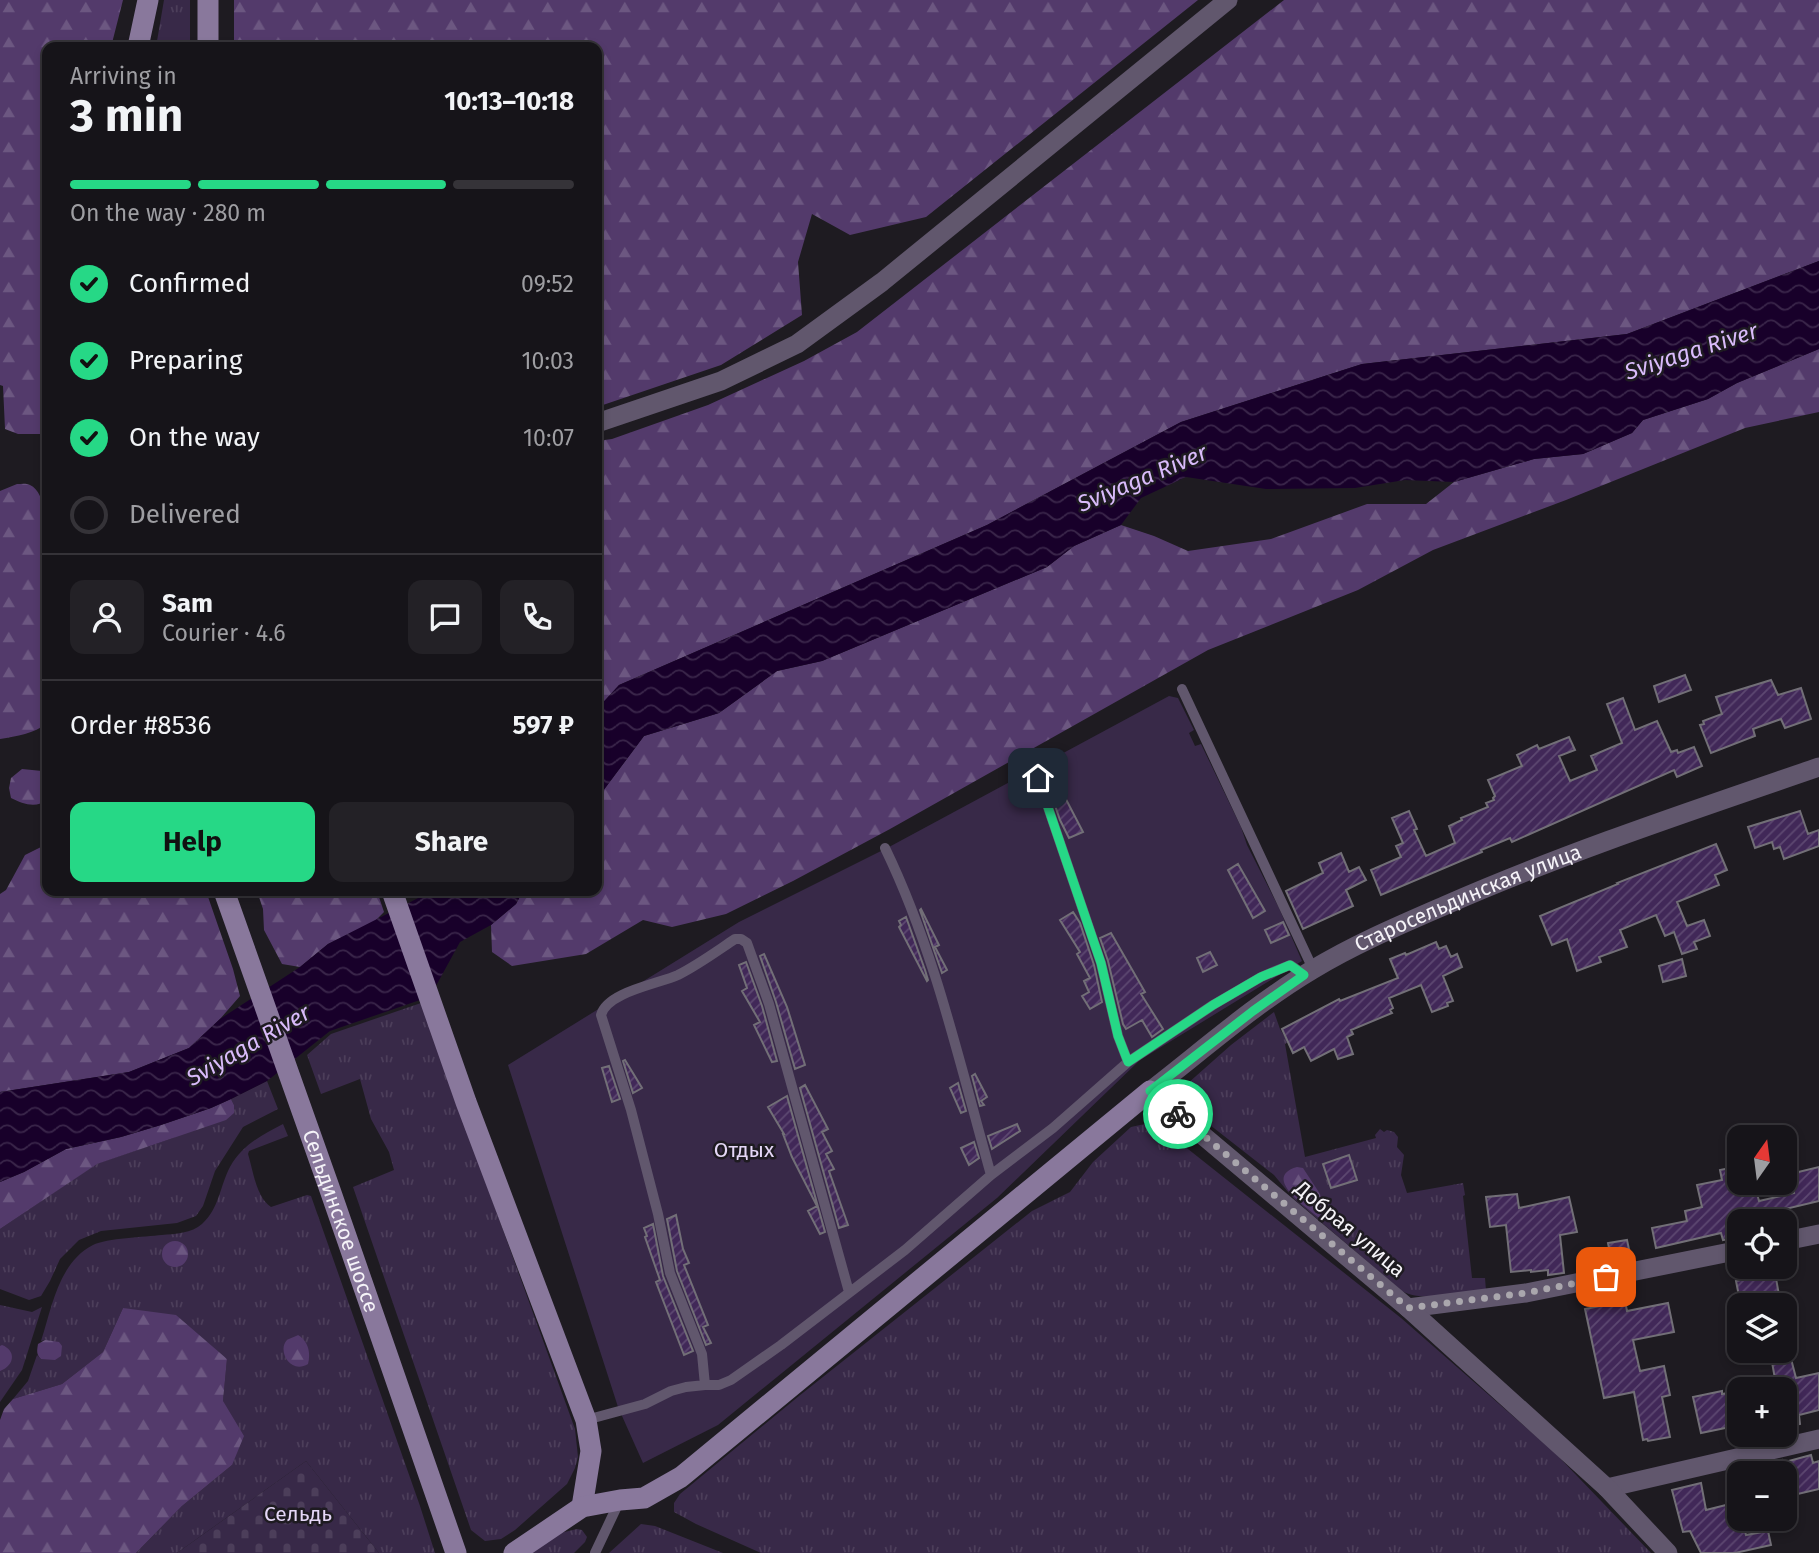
<!DOCTYPE html>
<html lang="en">
<head>
<meta charset="utf-8">
<style>
	body { margin:0; font-family:"Fira Sans",sans-serif; background:#232126; color:#f1f3f6; height:100vh; display:flex; flex-direction:column; font-size:26px; white-space:nowrap }
	* { box-sizing:border-box; margin:0 }
	p { font-size:23px; color:#9e9ea2 }
	.icon { flex:none; width:38px; height:38px; fill:none; stroke:currentColor; stroke-width:2; stroke-linecap:round; stroke-linejoin:round }
	.map { position:relative; flex:1; overflow:hidden }
	.sheet { position:absolute; left:42px; top:42px; width:560px; height:854px; display:flex; flex-direction:column; background:#161419; border-radius:14px; box-shadow:0 4px 10px #0003,0 0 0 2px #353338 }
	.sheet>* { flex:none }
	.needle { width:46px; rotate:14deg }
	.tools { position:absolute; left:1727px; top:1125px; display:grid; gap:14px }
	.tools a { display:grid; place-items:center; width:70px; height:70px; border-radius:14px; background:#161419; box-shadow:0 4px 10px #0003,0 0 0 2px #353338; font-size:35px }
	.pin { position:absolute; display:grid; place-items:center; width:60px; height:60px; color:#fff; margin:-30px; border-radius:14px; box-shadow:0 4px 10px #0006 }
	.courier { position:absolute; display:grid; place-items:center; width:70px; height:70px; margin:-35px; border:5px solid #26d886; border-radius:50%; background:#fff; color:#222; box-shadow:0 2px 9px #0007 }
	.head em { font-style:normal; font-weight:700 }
	.head div { display:flex; flex-direction:column-reverse }
	.head { display:flex; align-items:center; justify-content:space-between; height:119px; padding:0 28px }
	h1 { font-size:46px; font-weight:700; line-height:52px }
	.bar { display:grid; grid-template-columns:repeat(4,1fr); gap:10px 7px; align-content:center; height:84px; padding:0 28px }
	.bar i { height:9px; border-radius:5px; background:#353338 }
	.bar .current { background:#26d886 }
	.bar p { grid-column:span 4 }
	.line { display:flex; align-items:center; gap:18px; padding:0 28px; border-top:2px solid #353338 }
	.line div { flex:1 }
	.round { display:grid; place-items:center; flex:none; width:74px; height:74px; border-radius:14px; background:#232126 }
	ol { padding:0 28px; list-style:none }
	li { display:flex; align-items:center; gap:21px; height:77px }
	li p { margin-inline-start:auto }
	li .icon { padding:7px; border-radius:50%; background:#26d886; color:#111; stroke-width:4 }
	li:last-child { color:#9e9ea2 }
	li i { width:38px; height:38px; border:4px solid #353338; border-radius:50% }
	.cta { display:flex; gap:14px; margin-top:auto; padding:14px 28px }
	.cta a { flex:1; height:80px; border-radius:14px; background:#26d886; color:#111; font-size:28px; font-weight:700; line-height:80px; text-align:center }
	.cta a+a { background:#232126; color:#f1f3f6 }
	.map>svg:first-child { display:block }
	.grass { fill:url(#grass-tufts) }
	.forest { fill:url(#forest-firs) }
	.cemetery { fill:url(#cemetery-stones) }
	.green { fill:#382948 }
	.water { fill:url(#water-waves) }
	.building { fill:url(#building-hatch); stroke:#726f77; stroke-width:2 }
	.lines { fill:none; stroke-linecap:round; stroke-linejoin:round }
	.lane { stroke:#61576d; stroke-width:10 }
	.street { stroke:#61576d; stroke-width:19 }
	.secondary { stroke:#89789c; stroke-width:21 }
	.done { stroke:#aaa7ad; stroke-width:7; stroke-dasharray:0 12.6 }
	.route { stroke:#26d886; stroke-width:9 }
	.labels { text-anchor:middle; dominant-baseline:central; stroke-width:5; stroke-linejoin:round; paint-order:stroke }
	.street-label { font-size:21px; fill:#f5f3f8; stroke:#1e1b21 }
	.park-label { font-size:21px; fill:#e5d7f7; stroke:#1e1b21 }
	.water-label { font-size:23px; font-style:italic; fill:#d9bbfa; stroke:#1e1b21 }
</style>
</head>
<body>
<div class="map">
<svg width="1819" height="1553" viewBox="0 0 1819 1553">
	<defs>
		<pattern id="grass-tufts" width="24" height="20" patternUnits="userSpaceOnUse" patternTransform="scale(1.75)"><rect width="24" height="20" fill="#382948"/><path d="M3 7l-1-3M5 7V3M7 7l1-3M15 17l-1-3M17 17v-4M19 17l1-3" fill="none" stroke="#4c3e5a"/></pattern>
		<pattern id="forest-firs" width="22" height="20" patternUnits="userSpaceOnUse" patternTransform="scale(1.75)"><rect width="22" height="20" fill="#533a6b"/><path d="M5 1l3.5 6h-7zM16 11l3.5 6h-7z" fill="#6c5781"/></pattern>
		<pattern id="cemetery-stones" width="16" height="16" patternUnits="userSpaceOnUse" patternTransform="scale(1.75)"><rect width="16" height="16" fill="#382948"/><path d="M2 7V4a2 2 0 0 1 4 0v3zM10 15v-3a2 2 0 0 1 4 0v3z" fill="#4c3e5a"/></pattern>
		<pattern id="water-waves" width="16" height="10" patternUnits="userSpaceOnUse" patternTransform="scale(1.75)"><rect width="16" height="10" fill="#18002a"/><path d="M0 5q4-4 8 0t8 0" fill="none" stroke="#3a264a"/></pattern>
		<pattern id="building-hatch" width="6" height="6" patternUnits="userSpaceOnUse" patternTransform="scale(1.75)"><rect width="6" height="6" fill="#412858"/><path d="M-1 1l2-2M0 6l6-6M5 7l2-2" fill="none" stroke="#5d4871"/></pattern>
	</defs>
	<rect width="100%" height="100%" fill="#1e1b21"/>
	<path class="grass" d="M164,0H190V47L173,46L156,47Z
		M421,1003L575,1429L578,1457L575,1468L567,1484L515,1530L501,1539L485,1541L471,1530L353,1187L394,1170L389,1152L371,1119L360,1079L321,1094L307,1055L331,1034Z
		M1274,1012L1280,1029L1288,1042L1285,1044L1305,1157L1376,1138L1375,1135L1380,1129L1384,1132L1387,1130L1394,1132L1398,1137L1397,1147L1404,1155L1401,1175L1407,1193L1463,1183L1465,1195L1463,1196L1472,1278H1485L1486,1291C1462,1293 1423,1303 1402,1291L1294,1199L1274,1175L1187,1107L1184,1094L1187,1084L1231,1045Z
		M267,1081L278,1109L243,1127L215,1171L203,1206L196,1216L177,1223L101,1231L79,1240L60,1259L50,1281L41,1296L29,1300L0,1289V1229L96,1164L173,1138L234,1105L231,1099Z
		M1154,1122L1401,1318L1554,1452L1651,1553H761L696,1524L674,1512V1503L680,1494L799,1396L1032,1211L1070,1192L1093,1162L1131,1127Z
		M283,1124L288,1136L249,1151L248,1154C253,1170 256,1197 271,1207L307,1195L311,1196L420,1506L435,1553H379L306,1461L177,1553H136L182,1506L232,1465L223,1401L227,1359L123,1308L103,1352L62,1384L13,1399L28,1381L37,1355L41,1359L45,1340L41,1341C52,1308 58,1263 93,1245C107,1238 145,1237 162,1235C175,1234 192,1233 202,1224C219,1209 220,1186 230,1167C242,1145 262,1135 283,1124Z
		M0,1305L32,1312L42,1307L22,1370L0,1402Z
		M641,1524L655,1526L723,1553H609Z
		M577,1529L582,1530L587,1537L585,1542L574,1553H530L560,1533Z"/>
	<path class="forest" d="M0,0H123L111,47H47V425L41,434H18L5,429L3,386L0,385Z
		M234,0H1198L926,217L850,235L812,214L798,262L802,315L721,365L597,407V47H234Z
		M1284,0H1819V261L1627,334L1362,364L1181,422L987,525L619,685L597,709V441L612,439L708,405L804,361L857,332Z
		M1819,349V412L1745,428L1566,500L1433,550L1358,590L1208,650L890,829L793,881L726,914L672,927L643,920L586,954L512,966L492,952L491,925L516,904L523,891H597V799L644,736L719,713L777,671L822,661L1047,567L1074,546L1121,525L1154,536L1188,551L1271,539L1367,504H1426L1454,482L1534,459L1583,454L1632,433L1643,420L1708,399L1737,383Z
		M17,484C21,484 26,483 30,485C43,491 44,512 47,524V723C34,734 17,736 0,739V491Z
		M22,769L42,771L47,774V799C37,809 23,804 11,798L9,788L11,778Z
		M47,844V891H206L233,969L240,996L220,1019L189,1048L129,1072L0,1092V894L6,890L25,855Z
		M257,891H377L384,912L375,921L328,944L300,967L282,964L264,930L263,909Z
		M231,1099L234,1105V1113L226,1120L97,1164L0,1229V1182L24,1172L66,1149L121,1137L161,1125L211,1108Z
		M1297,1167L1303,1168L1320,1194L1324,1214L1322,1217H1318C1305,1206 1262,1177 1297,1167Z
		M162 1254a13 13 0 1 1 26 0a13 13 0 1 1-26 0Z
		M123,1308L176,1315L227,1359L223,1401L244,1436L232,1465L182,1506L136,1553H0V1420L4,1409L13,1399L62,1384L103,1352Z
		M298,1335C308,1341 311,1352 308,1364C290,1375 277,1350 287,1340C288,1339 297,1336 298,1335Z
		M45,1340L59,1342L62,1346L61,1356L55,1360L41,1359C36,1354 37,1351 38,1344Z
		M2,1345C17,1351 14,1366 0,1371V1346Z"/>
	<path class="cemetery" d="M306,1461L379,1553H177Z"/>
	<path class="green" d="M1169,696L1178,698L1194,730L1189,733L1195,746L1201,744L1241,827L1247,845L1279,908L1302,961L1140,1060L997,1198L718,1425L643,1463L618,1407L508,1065L739,922L889,847Z"/>
	<path class="water" d="M1819,261V349L1737,383L1708,399L1643,420L1632,433L1583,454L1534,459L1454,482L1405,480L1355,488L1266,489L1186,477L1141,498L1121,525L1074,546L1047,567L822,661L777,671L719,713L644,736L597,799V709L619,685L987,525L1181,422L1362,364L1627,334Z
		M432,891H523L516,904L491,925L460,942L437,984L429,993L420,1000L330,1031L267,1081L231,1099L211,1108L161,1125L121,1137L66,1149L24,1172L0,1182V1092L129,1072L189,1048L220,1019L300,967L328,944Z"/>
	<path class="building" d="M1685,675L1691,690L1659,702L1654,686Z
		M1771,680L1778,695L1801,688L1811,719L1785,728L1781,719L1753,729L1755,736L1711,753L1700,725L1704,724L1703,721L1722,714L1716,697Z
		M1623,698L1635,730L1657,721L1671,752L1677,750L1678,753L1694,747L1702,766L1677,777L1674,770L1512,842L1510,838L1481,850L1482,852L1381,895L1371,870L1401,857L1396,846L1403,843L1392,818L1409,811L1417,829L1414,830L1426,856L1455,843L1449,826L1462,820L1461,818L1488,807L1486,803L1494,800L1493,798L1495,796L1488,780L1522,766L1517,755L1537,745L1539,749L1569,737L1575,750L1559,756L1570,781L1597,770L1591,756L1622,743L1607,704Z
		M1058,784L1083,832L1069,838L1060,820L1049,788Z
		M1800,811L1808,834L1819,830V846L1784,859L1780,847L1774,849L1772,842L1755,848L1748,827Z
		M1716,844L1727,870L1715,875L1719,885L1677,902L1687,926L1704,920L1710,936L1694,942L1697,949L1682,954L1674,932L1665,936L1656,915L1620,930L1627,947L1599,957L1601,962L1577,971L1567,939L1552,945L1540,916L1618,884L1617,883Z
		M1341,853L1349,872L1359,867L1366,880L1346,890L1353,906L1303,929L1286,891L1323,873L1319,863Z
		M1238,864L1265,911L1253,918L1228,870Z
		M921,909L939,945L935,947L947,970L942,973L920,910Z
		M1073,912L1080,923L1094,965L1102,1002L1090,1009L1082,996L1089,992L1084,981L1090,978L1077,954L1080,952L1060,920Z
		M906,917L925,970L928,980L927,981L899,927L901,925L899,921Z
		M1283,922L1289,935L1271,943L1265,930Z
		M1111,933L1145,992L1141,994L1163,1029L1152,1037L1142,1020L1126,1029L1123,1024L1108,961L1100,938Z
		M1436,942L1439,949L1446,946L1451,957L1457,954L1462,967L1443,976L1453,1001L1447,1003L1448,1006L1432,1012L1421,985L1389,998L1393,1008L1390,1010L1392,1013L1351,1030L1353,1034L1347,1037L1353,1054L1338,1059L1334,1049L1311,1061L1304,1047L1293,1053L1282,1029L1339,999L1340,1001L1398,978L1390,959L1405,953L1406,955Z
		M1210,952L1217,965L1203,972L1197,958Z
		M764,954L787,1007L805,1065L795,1069L776,1002L760,956Z
		M1682,959L1686,976L1663,982L1659,966Z
		M746,962L762,1006L777,1061L772,1062L754,1025L760,1022L742,991L747,988L739,965Z
		M625,1060L642,1088L633,1093L623,1061Z
		M609,1066L620,1099L612,1102L602,1068Z
		M975,1074L987,1097L981,1101L984,1105L980,1106L972,1076Z
		M958,1083L966,1111L961,1113L950,1088Z
		M805,1085L828,1129L822,1132L832,1151L826,1154L834,1169L829,1171L848,1225L839,1228L800,1088Z
		M787,1096L825,1232L820,1234L808,1211L817,1206L792,1157L783,1134H784L768,1107Z
		M1017,1124L1020,1131L992,1149L988,1136Z
		M974,1142L979,1158L969,1165L961,1148Z
		M1349,1155L1357,1180L1331,1188L1323,1164Z
		M1740,1166V1194L1756,1190L1759,1201L1794,1193L1790,1174L1819,1167V1201L1777,1211L1779,1222H1740V1237L1723,1240L1721,1233L1656,1248L1652,1228L1687,1221L1685,1211L1702,1207L1697,1185L1722,1180L1720,1170Z
		M1517,1194L1519,1208L1569,1197L1577,1232L1560,1235L1564,1273L1548,1275V1270L1531,1272V1270L1511,1272L1506,1225L1490,1227L1486,1197Z
		M676,1215L683,1249L689,1263L684,1265L708,1325L703,1327L711,1343L706,1345L677,1271L667,1219Z
		M653,1224L663,1276L693,1351L684,1355L656,1282L660,1280L645,1237L647,1236L644,1228Z
		M1627,1240L1631,1259L1612,1263L1608,1243Z
		M1775,1273L1781,1306H1741L1736,1281Z
		M1625,1301L1627,1311L1668,1303L1674,1332L1633,1340L1640,1371L1664,1366L1670,1395L1662,1397L1670,1437L1648,1441L1647,1439L1643,1440L1634,1392L1604,1398L1585,1309Z
		M1770,1351H1789L1796,1378L1819,1373V1410L1799,1415L1800,1424L1785,1427V1390H1777Z
		M1722,1391V1394L1740,1391V1425L1701,1433L1693,1397Z
		M1811,1455L1813,1463L1819,1461V1489L1785,1497V1474H1731V1472L1782,1460L1785,1473V1462Z
		M1701,1483L1706,1510L1734,1503L1739,1526L1743,1525L1746,1535L1768,1531L1771,1545L1735,1553H1701L1690,1531L1683,1532L1672,1490Z"/>
	<g class="lines">
		<path class="lane" d="M1182,689L1313,969
			M1038,778L1101,963L1118,1036L1128,1062
			M885,848C935,951 960,1065 991,1175
			M705,1385H719L731,1380L781,1345L905,1250L991,1175L1053,1128L1128,1062L1213,1005L1261,977L1290,965L1305,975
			M586,1420L645,1404L671,1391L686,1387L705,1385L702,1354L670,1273L658,1214L631,1110L601,1015C607,992 658,984 678,975C698,965 717,951 735,939H741L747,943L769,1004L849,1292
			M595,1553L620,1500"/>
		<g class="street">
			<path d="M597,423L721,381L797,344L882,282L1228,0"/>
			<path d="M1785,1241L1819,1234"/>
			<path d="M1408,1308L1526,1293L1740,1250"/>
			<path d="M1607,1488L1819,1439"/>
			<path id="s1" d="M1668,1553L1607,1488L1408,1308L1150,1091C1203,1050 1255,1004 1312,970C1355,944 1400,925 1446,905C1567,852 1694,810 1819,767"/>
		</g>
		<g class="secondary">
			<path d="M138,47L148,0"/>
			<path d="M208,47V0"/>
			<path id="s2" d="M224,891L329,1187L456,1553"/>
			<path d="M392,891L466,1102L586,1420L591,1451L582,1507"/>
			<path d="M514,1553L582,1507L620,1500L644,1498L681,1477L1150,1091"/>
		</g>
	</g>
	<g class="lines">
		<path class="done" d="M1178,1114L1408,1308L1526,1293L1606,1277"/>
		<path class="route" d="M1038,778L1101,963L1118,1036L1128,1062L1213,1005L1261,977L1290,965L1304,975L1253,1011L1150,1091L1178,1114"/>
	</g>
	<g class="labels">
		<g class="street-label">
			<text stroke="none"><textPath href="#s1" startOffset="1069">Старосельдинская улица</textPath></text>
			<text stroke="none"><textPath href="#s2" startOffset="350">Сельдинское шоссе</textPath></text>
			<text transform="translate(1350 1229) rotate(40)">Добрая улица</text>
		</g>
		<g class="park-label">
			<text x="744" y="1150">Отдых</text>
			<text x="298" y="1514">Сельдь</text>
		</g>
		<g class="water-label">
			<text transform="translate(1691 351) rotate(-18)">Sviyaga River</text>
			<text transform="translate(1142 478) rotate(-23)">Sviyaga River</text>
			<text transform="translate(248 1045) rotate(-30)">Sviyaga River</text>
		</g>
	</g>
</svg>
<div class="tools">
<a><svg class="needle" viewBox="-14 -14 28 28"><path d="M0-13l5 13h-10z" fill="#e53935"/><path d="M0 13l5-13h-10z" fill="#9e9ea2"/></svg></a>
<a><svg class="icon" aria-label="locate" viewBox="0 0 24 24"><circle cx="12" cy="12" r="6"/><path d="M12 2v4M12 18v4M2 12h4M18 12h4"/></svg></a>
<a><svg class="icon" aria-label="layers" viewBox="0 0 24 24"><path d="M12 4l9 5-9 5-9-5zM3 14l9 5 9-5"/></svg></a>
<a>+</a>
<a>−</a>
</div>
<div class="pin" style="left:1606px;top:1277px;background:#ea580c"><svg class="icon" aria-label="bag" viewBox="0 0 24 24"><path d="M5 8h14l-1 12H6zM9 8a3 3 0 0 1 6 0"/></svg></div>
<div class="pin" style="left:1038px;top:778px;background:#1f2937"><svg class="icon" aria-label="home" viewBox="0 0 24 24"><path d="M3 11l9-7 9 7M6 9v11h12V9"/></svg></div>
<div class="courier" style="left:1178px;top:1114px"><svg class="icon" aria-label="bike" viewBox="0 0 24 24"><circle cx="6" cy="16" r="4"/><circle cx="18" cy="16" r="4"/><path d="M6 16l4-8h5l3 8M10 8l3 8H6M13 5h3"/></svg></div>
<section class="sheet">
<div class="head"><div><h1>3 min</h1><p>Arriving in</p></div><em>10:13–10:18</em></div>
<div class="bar"><i class="current"></i><i class="current"></i><i class="current"></i><i></i><p>On the way · 280 m</p></div>
<ol>
<li><svg class="icon" aria-label="check" viewBox="0 0 24 24"><path d="M5 12l5 5 9-10"/></svg>Confirmed<p>09:52</p></li>
<li><svg class="icon" aria-label="check" viewBox="0 0 24 24"><path d="M5 12l5 5 9-10"/></svg>Preparing<p>10:03</p></li>
<li><svg class="icon" aria-label="check" viewBox="0 0 24 24"><path d="M5 12l5 5 9-10"/></svg>On the way<p>10:07</p></li>
<li><i></i>Delivered</li>
</ol>
<div class="line" style="height:126px"><a class="round"><svg class="icon" aria-label="person" viewBox="0 0 24 24"><circle cx="12" cy="8" r="4"/><path d="M4 21q1-7 8-7t8 7"/></svg></a><div><b>Sam</b><p>Courier · 4.6</p></div><a class="round"><svg class="icon" aria-label="chat" viewBox="0 0 24 24"><path d="M4 5h16v11H9l-5 4z"/></svg></a><a class="round"><svg class="icon" aria-label="phone" viewBox="0 0 24 24"><path d="M5 4h4l2 5-3 2q2 4 5 5l2-3 5 2v4C11 20 4 13 5 4z"/></svg></a></div>
<div class="line" style="height:91px"><div>Order #8536</div><b>597 ₽</b></div>
<div class="cta"><a>Help</a><a>Share</a></div>
</section>
</div>
</body>
</html>
